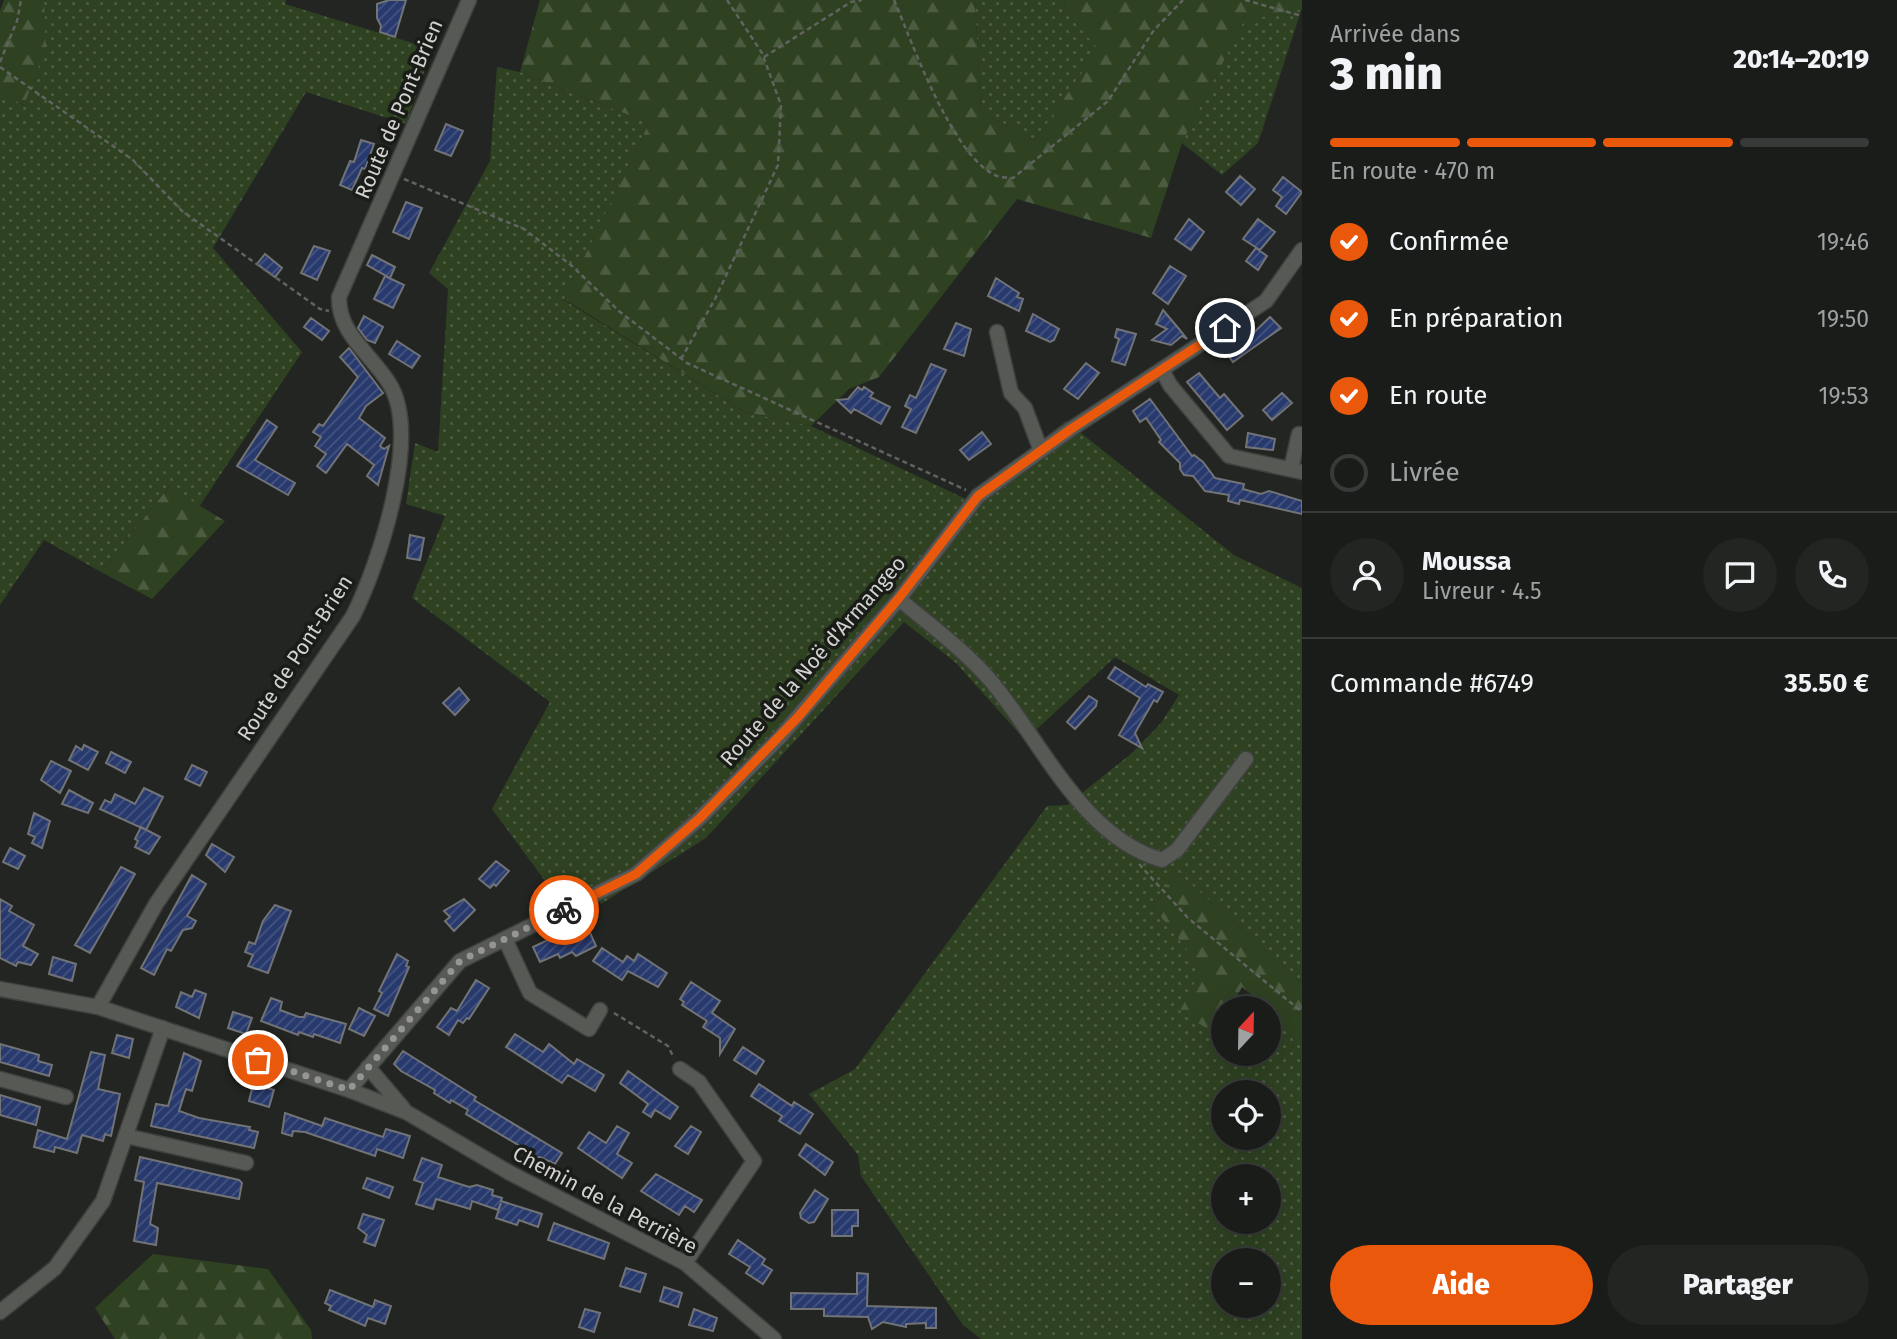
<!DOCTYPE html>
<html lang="fr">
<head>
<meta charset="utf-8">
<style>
	body { margin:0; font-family:"Fira Sans",sans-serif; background:#232523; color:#f1f3f6; height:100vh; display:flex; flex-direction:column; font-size:26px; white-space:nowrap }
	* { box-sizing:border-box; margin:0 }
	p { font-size:23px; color:#9fa1a2 }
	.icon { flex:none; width:38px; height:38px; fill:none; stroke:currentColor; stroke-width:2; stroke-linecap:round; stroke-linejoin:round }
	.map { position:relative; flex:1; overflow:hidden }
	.drawer { display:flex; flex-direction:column; background:#1a1c1a; width:595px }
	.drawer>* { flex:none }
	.needle { width:46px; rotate:22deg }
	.buttons { position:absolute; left:1211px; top:996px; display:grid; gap:14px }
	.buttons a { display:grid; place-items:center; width:70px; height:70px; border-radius:50%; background:#1a1c1a; box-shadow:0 7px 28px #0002,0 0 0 2px #383a39; font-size:35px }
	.pin { position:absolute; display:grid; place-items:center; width:60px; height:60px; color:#fff; margin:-30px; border:4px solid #fff; border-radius:50%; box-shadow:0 2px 7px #0007 }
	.courier { position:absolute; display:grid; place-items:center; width:70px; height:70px; margin:-35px; border:5px solid #ea580c; border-radius:50%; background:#fff; color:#222; box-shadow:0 2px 9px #0007 }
	.headline em { font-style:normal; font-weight:800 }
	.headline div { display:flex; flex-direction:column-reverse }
	.headline { display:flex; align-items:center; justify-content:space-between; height:119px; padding:0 28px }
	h1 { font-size:46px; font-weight:800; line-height:52px }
	.bar { display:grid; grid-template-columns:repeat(4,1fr); gap:10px 7px; align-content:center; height:84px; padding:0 28px }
	.bar i { height:9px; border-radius:5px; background:#383a39 }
	.bar .active { background:#ea580c }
	.bar p { grid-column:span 4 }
	.line { display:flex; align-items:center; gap:18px; padding:0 28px; border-top:2px solid #383a39 }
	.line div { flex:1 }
	.round { display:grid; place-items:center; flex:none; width:74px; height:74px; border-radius:37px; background:#232523 }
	ol { padding:0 28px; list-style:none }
	li { display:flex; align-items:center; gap:21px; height:77px }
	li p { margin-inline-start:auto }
	li .icon { padding:7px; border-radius:50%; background:#ea580c; color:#fff; stroke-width:4 }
	li:last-child { color:#9fa1a2 }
	li i { width:38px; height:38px; border:4px solid #383a39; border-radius:50% }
	.cta { display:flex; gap:14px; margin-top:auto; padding:14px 28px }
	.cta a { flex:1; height:80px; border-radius:42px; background:#ea580c; color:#fff; font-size:28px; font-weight:800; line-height:80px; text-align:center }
	.cta a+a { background:#232523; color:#f1f3f6 }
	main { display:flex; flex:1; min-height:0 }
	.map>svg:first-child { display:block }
	.grass { fill:url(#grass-dots); fill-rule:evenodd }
	.forest { fill:url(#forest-firs) }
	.building { fill:url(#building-hatch); stroke:#717377; stroke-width:2 }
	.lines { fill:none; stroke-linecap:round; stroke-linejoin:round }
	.street-casing { stroke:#3f413e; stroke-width:17 }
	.path { stroke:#616360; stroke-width:2.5; stroke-dasharray:5 3.5; stroke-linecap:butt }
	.street { stroke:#575955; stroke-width:14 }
	.done { stroke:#959694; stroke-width:7; stroke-dasharray:0 12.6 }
	.route { stroke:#ea580c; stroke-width:9 }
	.labels { text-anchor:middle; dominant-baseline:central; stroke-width:7; stroke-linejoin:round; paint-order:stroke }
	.street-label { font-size:21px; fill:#d2d3d1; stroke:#1a1c18 }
</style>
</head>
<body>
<main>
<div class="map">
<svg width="1302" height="1339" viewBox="0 0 1302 1339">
	<defs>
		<pattern id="grass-dots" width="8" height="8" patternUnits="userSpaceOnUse" patternTransform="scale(1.75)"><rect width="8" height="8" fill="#2e4121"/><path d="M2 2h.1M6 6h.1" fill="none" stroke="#4b5c40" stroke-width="1.8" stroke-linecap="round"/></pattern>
		<pattern id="forest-firs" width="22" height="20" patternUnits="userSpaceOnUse" patternTransform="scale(1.75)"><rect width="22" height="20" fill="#2e4121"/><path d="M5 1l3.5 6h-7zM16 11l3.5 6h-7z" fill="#4b5c40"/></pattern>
		<pattern id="building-hatch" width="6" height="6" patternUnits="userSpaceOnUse" patternTransform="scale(1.75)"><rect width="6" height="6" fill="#27396d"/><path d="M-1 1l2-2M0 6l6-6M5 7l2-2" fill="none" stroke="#455581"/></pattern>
	</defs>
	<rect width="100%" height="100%" fill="#232522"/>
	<path class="grass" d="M44,0H286L285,4L432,49L406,124L306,92L213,248L302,352L199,507L169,487L101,572L44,540L0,605V93L24,105Z
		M975,0H1066L1064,9L1099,49L1035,141L981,111Z
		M1302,8L1258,143L1222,175L1182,143L1244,20Z
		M497,67L520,72L649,123L564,300L745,412L811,426L966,499L1066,421L1234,555L1302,588V983L1176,871L1153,907L1202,968L1215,1034L1223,1020V1054H1269V1009L1302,1037V1339H981L963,1325L861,1176L858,1155L809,1094L855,1069L1047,806L1067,805L1132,753L1161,723L1179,695L1115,657L1025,740L956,663L904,622L706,838L601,904L583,886L560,901L492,809L550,702L412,598L445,516L406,504L415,443L438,452L448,289L429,273L490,161ZM1223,1092H1269V1138H1223ZM1223,1176H1269V1222H1223ZM1223,1260H1269V1306H1223Z"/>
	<path class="forest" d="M4,0H44L46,48L24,105L0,93V11Z
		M540,0H975L981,111L1035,141L1098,49L1064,9L1066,0H1302V9L1244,21L1182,143L1151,238L1017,199L879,377L849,389L811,426L745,412L564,299L649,123L520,72Z
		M169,487L225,521L152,599L101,572Z
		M1176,871L1302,983V1037L1242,987L1230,1008H1223V1020L1215,1034L1180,1011L1202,968L1153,907Z
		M153,1254L268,1269L311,1330L312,1339H115L95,1308Z"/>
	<path class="building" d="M389,0H406L395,37L380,32L381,26L377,18V4Z
		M446,124L463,131L451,156L435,150Z
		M361,140L374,144L365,169L362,168L352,190L340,185L350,161L354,162Z
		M1240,176L1255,189L1241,205L1226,192Z
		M1283,177L1302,192L1286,214L1276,206L1282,197L1273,190Z
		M406,202L422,208L409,239L393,232Z
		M1189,219L1204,232L1191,250L1175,239Z
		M1258,219L1275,232L1260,250L1243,239Z
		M314,246L330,251L317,280L301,273Z
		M1256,248L1267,256L1258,270L1246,261Z
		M265,254L282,268L275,277L257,264Z
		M372,255L395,267L390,278L367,265Z
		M1170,266L1186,276L1168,304L1153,293Z
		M385,276L404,285L393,308L374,299Z
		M996,278L1019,293L1017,297L1023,299L1019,311L988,296Z
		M1163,310L1179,329L1187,339L1182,336L1171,345L1152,340L1167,329L1156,324Z
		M1033,314L1059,329L1054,340L1050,342L1026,331Z
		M364,316L383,327L375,343L367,340L358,328Z
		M1270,317L1281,328L1233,362L1225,351L1241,338L1244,342Z
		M311,318L329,331L322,340L304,327Z
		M956,323L971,329L964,356L944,349Z
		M1117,329L1136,334L1125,365L1112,361L1119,339L1115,337Z
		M397,341L420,356L412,368L389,354Z
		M349,348L383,393L366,406L359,418L385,438L380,446L384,449L389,446L378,485L367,476L374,465L347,444L326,473L317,466L326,454L315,446L321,437L313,432L319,424L323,426L358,377L340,357Z
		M1086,363L1099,373L1078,399L1064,389Z
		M931,364L946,370L916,433L902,427L911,409L905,406L910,395L916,398Z
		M1199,373L1220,398L1224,394L1243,416L1227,430L1187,382Z
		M858,387L862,390L864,387L873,393L870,397L890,407L881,424L854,409L851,413L837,400L848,399Z
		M1282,393L1292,403L1272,420L1263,410Z
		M1150,399L1192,456L1194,455L1203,462L1215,478L1244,484L1243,489L1261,494L1269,491L1302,501V514L1240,500L1239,504L1228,501L1229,495L1205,491L1193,476L1184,475L1180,469V463L1159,442L1161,440L1146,418L1140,422L1133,411Z
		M267,420L277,427L255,460L295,483L288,495L237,466Z
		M982,432L991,444L969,460L960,450Z
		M1248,433L1275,439L1273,450L1246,447Z
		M410,535L424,538L420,560L407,558Z
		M1115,667L1146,687L1148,684L1163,692L1157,702L1154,700L1135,733L1142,748L1119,735L1140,698L1108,678Z
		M459,688L469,700L455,715L443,703Z
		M1089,696L1097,701L1096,706L1075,729L1067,722Z
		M84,745L98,752L88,770L69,760L76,746L82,750Z
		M111,752L131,762L125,773L106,763Z
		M51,761L71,771L60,793L41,780Z
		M192,765L207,772L200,786L185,779Z
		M144,788L163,797L146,830L100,809L105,800L111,803L115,794L135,804Z
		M69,790L93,803L88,813L62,804Z
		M34,813L50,821L42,848L32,843L35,837L28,834Z
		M141,827L160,837L149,854L135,847L138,841L135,839Z
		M212,844L234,857L225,872L206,855Z
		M10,848L25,856L18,869L3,862Z
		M496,861L509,871L496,886L494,884L490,888L479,879Z
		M121,867L135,874L90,953L75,945Z
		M192,875L206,884L187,916L196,921L192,928L183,930L171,951L167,949L154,975L141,968Z
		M0,899L12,906L9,911L34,925L23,946L38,954L31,965L18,962L16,966L0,958Z
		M464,899L475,910L454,931L445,921L450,917L444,911Z
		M275,905L291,911L268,973L248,966L253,955L245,952L249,942L255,944L263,921Z
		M587,926L596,946L576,956L572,952L560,958L558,954L540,962L533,947L571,929L572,933Z
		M602,948L623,962L627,956L634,961L638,954L667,973L658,987L628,971L622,980L593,961Z
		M397,954L408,961L406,966L409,967L388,1016L374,1009L382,993L379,991Z
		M53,957L76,964L72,981L49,974Z
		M476,980L489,988L469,1019L467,1018L463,1023L458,1020L449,1035L437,1027L451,1008L457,1011Z
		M691,982L720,1001L712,1013L735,1029L720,1054V1038L703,1027L707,1021L682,1005L684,1002L680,999Z
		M195,990L206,994L199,1018L176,1007L181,992L192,997Z
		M271,998L282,1002L280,1010L299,1017H304L306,1013L346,1024L340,1043L314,1034L313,1037L299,1032L298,1035L261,1021Z
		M359,1008L375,1016L364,1036L349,1029Z
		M233,1012L252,1018L246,1034L228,1028Z
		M515,1034L543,1052L549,1044L574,1064L577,1059L604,1075L595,1091L568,1075L562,1083L506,1047Z
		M117,1035L133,1039L129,1058L112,1053Z
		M0,1044L39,1055L38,1061L52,1065L49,1076L0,1062Z
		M743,1047L764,1061L756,1074L734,1060Z
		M403,1051L476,1097L474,1100L562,1153L555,1164L540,1157L532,1158L530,1152L466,1114L468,1110L451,1100L450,1103L434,1093L435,1090L401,1071L394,1064Z
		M91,1052L105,1055L98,1089L120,1094L111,1136L105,1134L103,1141L82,1135L77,1153L55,1147L54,1152L34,1147L38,1130L67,1139Z
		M184,1053L201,1061L192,1091L186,1089L179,1111L199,1118L250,1127L249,1130L258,1132L254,1148L151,1126L156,1104L168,1106Z
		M628,1071L678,1107L670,1119L655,1110L651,1117L643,1112L648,1104L620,1083Z
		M253,1084L274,1090L269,1107L249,1101Z
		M759,1084L792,1106L794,1102L813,1114L800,1134L779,1121L782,1116L751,1096Z
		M0,1095L40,1107L36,1125L0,1115Z
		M285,1113L322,1126L325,1118L383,1137L386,1129L410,1136L403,1158L377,1149L375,1156L305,1132L293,1131L292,1136L282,1133Z
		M617,1126L629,1133L617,1154L632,1163L622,1178L578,1148L589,1132L606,1143Z
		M691,1126L701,1132L688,1154L675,1146Z
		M806,1144L833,1162L825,1175L799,1155Z
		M140,1157L239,1180L242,1183L239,1199L157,1183L150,1224L158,1228L156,1245L134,1241L144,1182L135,1180Z
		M422,1158L442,1165L438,1177L469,1187L477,1185L493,1190L492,1195L502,1198L501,1201L542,1214L538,1227L519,1220L517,1225L496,1218L501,1203L498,1210L472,1201L470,1209L436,1199L433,1209L416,1204L423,1183L414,1180Z
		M656,1174L702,1200L694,1212L685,1206L679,1215L641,1191Z
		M367,1178L393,1187L389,1198L363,1188Z
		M815,1190L828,1199L814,1222L809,1223L801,1218L800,1213Z
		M832,1210H858V1226H852V1236H832Z
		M363,1214L384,1220L375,1246L364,1242L367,1235L358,1228Z
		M554,1223L609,1243L604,1259L548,1240Z
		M738,1240L765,1259L762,1264L772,1270L763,1284L746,1273L750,1267L729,1254Z
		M626,1268L646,1274L640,1292L620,1286Z
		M857,1273L868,1274L867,1306L936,1308V1328H926V1323L906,1324V1327L883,1322L872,1329L868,1317L824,1316V1309H791V1293L857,1294Z
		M664,1287L682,1293L678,1307L660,1301Z
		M330,1290L373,1307L375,1300L391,1306L385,1324L368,1318L365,1326L329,1310L331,1306L325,1303Z
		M585,1309L600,1313L594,1332L579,1327Z
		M694,1309L717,1318L713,1331L689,1325Z"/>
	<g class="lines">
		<g class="street-casing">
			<path id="street" d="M997,332L1011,393L1025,408L1041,451
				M1162,370L1170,385L1229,456L1302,472
				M1291,469L1299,434L1302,435
				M899,599C930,625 964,650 991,681C1042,742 1082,837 1162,860L1177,850L1246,759
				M505,939L530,993L589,1029L600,1010
				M0,989L98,1007L349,1090L406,1112L510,1173L685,1263L774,1339
				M98,1007L156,904L353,616C379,564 422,435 389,383C370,353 338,333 339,297L469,0
				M368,1067L403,1108
				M680,1069L699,1082L754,1161L685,1263
				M0,1079L66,1097
				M349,1090L460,961L636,874L700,818L781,736L899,599L978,496L1071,429L1266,301L1302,250
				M126,1136L246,1163
				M0,1312L55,1268L103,1201L163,1028"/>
		</g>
		<path class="path" d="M894,0C913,44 952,157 997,176C1001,178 1008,177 1013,178L1108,101L1154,30L1183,0
			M1245,0L1302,16
			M764,57L851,2L862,0
			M0,62L17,21L21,0
			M0,67L133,160L182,211L320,309L329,311
			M404,179L524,229L572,266L620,312L687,363L966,490
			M681,359L715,299L778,165L781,105L762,53L727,0
			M1139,864L1188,918L1302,1012
			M614,1013L668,1046L674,1058"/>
		<use href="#street" class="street"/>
	</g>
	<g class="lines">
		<path class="done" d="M258,1060L349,1090L460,961L564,910"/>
		<path class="route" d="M564,910L636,874L700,818L798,717L899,598L978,496L1071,429L1225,328"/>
	</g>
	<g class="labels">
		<g class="street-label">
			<text transform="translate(399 109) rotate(-67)">Route de Pont-Brien</text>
			<text transform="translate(295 658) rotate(-57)">Route de Pont-Brien</text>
			<text transform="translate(813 661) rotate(-49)">Route de la Noë d'Armangeo</text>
			<text transform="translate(605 1200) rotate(28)">Chemin de la Perrière</text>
		</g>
	</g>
</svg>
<div class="buttons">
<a><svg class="needle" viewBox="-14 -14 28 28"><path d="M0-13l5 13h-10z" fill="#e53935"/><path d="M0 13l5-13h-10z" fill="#9fa1a2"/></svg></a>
<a><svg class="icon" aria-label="locate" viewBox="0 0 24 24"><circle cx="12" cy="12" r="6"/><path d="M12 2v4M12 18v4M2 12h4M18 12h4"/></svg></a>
<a>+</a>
<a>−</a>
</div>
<div class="pin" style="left:258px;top:1060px;background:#ea580c"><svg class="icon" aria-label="bag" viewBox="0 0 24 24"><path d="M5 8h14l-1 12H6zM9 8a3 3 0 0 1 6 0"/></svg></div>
<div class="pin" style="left:1225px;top:328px;background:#1f2937"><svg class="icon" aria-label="home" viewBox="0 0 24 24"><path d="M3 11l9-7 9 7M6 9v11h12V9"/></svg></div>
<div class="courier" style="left:564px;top:910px"><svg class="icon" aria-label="bike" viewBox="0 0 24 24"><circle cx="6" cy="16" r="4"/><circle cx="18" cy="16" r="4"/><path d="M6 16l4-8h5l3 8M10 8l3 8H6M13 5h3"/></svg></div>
</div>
<section class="drawer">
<div class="headline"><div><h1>3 min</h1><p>Arrivée dans</p></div><em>20:14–20:19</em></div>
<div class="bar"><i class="active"></i><i class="active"></i><i class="active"></i><i></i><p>En route · 470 m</p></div>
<ol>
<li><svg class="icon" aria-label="check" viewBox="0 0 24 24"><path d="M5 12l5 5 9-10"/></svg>Confirmée<p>19:46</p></li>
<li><svg class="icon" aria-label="check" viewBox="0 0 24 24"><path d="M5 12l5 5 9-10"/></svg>En préparation<p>19:50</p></li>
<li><svg class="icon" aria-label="check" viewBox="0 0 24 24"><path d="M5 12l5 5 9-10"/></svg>En route<p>19:53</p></li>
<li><i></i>Livrée</li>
</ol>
<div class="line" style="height:126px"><a class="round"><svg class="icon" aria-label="person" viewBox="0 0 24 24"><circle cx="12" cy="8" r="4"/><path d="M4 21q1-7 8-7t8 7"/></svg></a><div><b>Moussa</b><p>Livreur · 4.5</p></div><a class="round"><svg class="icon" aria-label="chat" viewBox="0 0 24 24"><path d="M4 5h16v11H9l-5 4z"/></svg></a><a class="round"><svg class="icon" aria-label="phone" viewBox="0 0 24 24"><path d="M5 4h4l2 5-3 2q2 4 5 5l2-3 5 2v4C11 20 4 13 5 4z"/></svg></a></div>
<div class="line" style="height:91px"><div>Commande #6749</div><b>35.50 €</b></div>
<div class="cta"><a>Aide</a><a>Partager</a></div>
</section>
</main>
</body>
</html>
